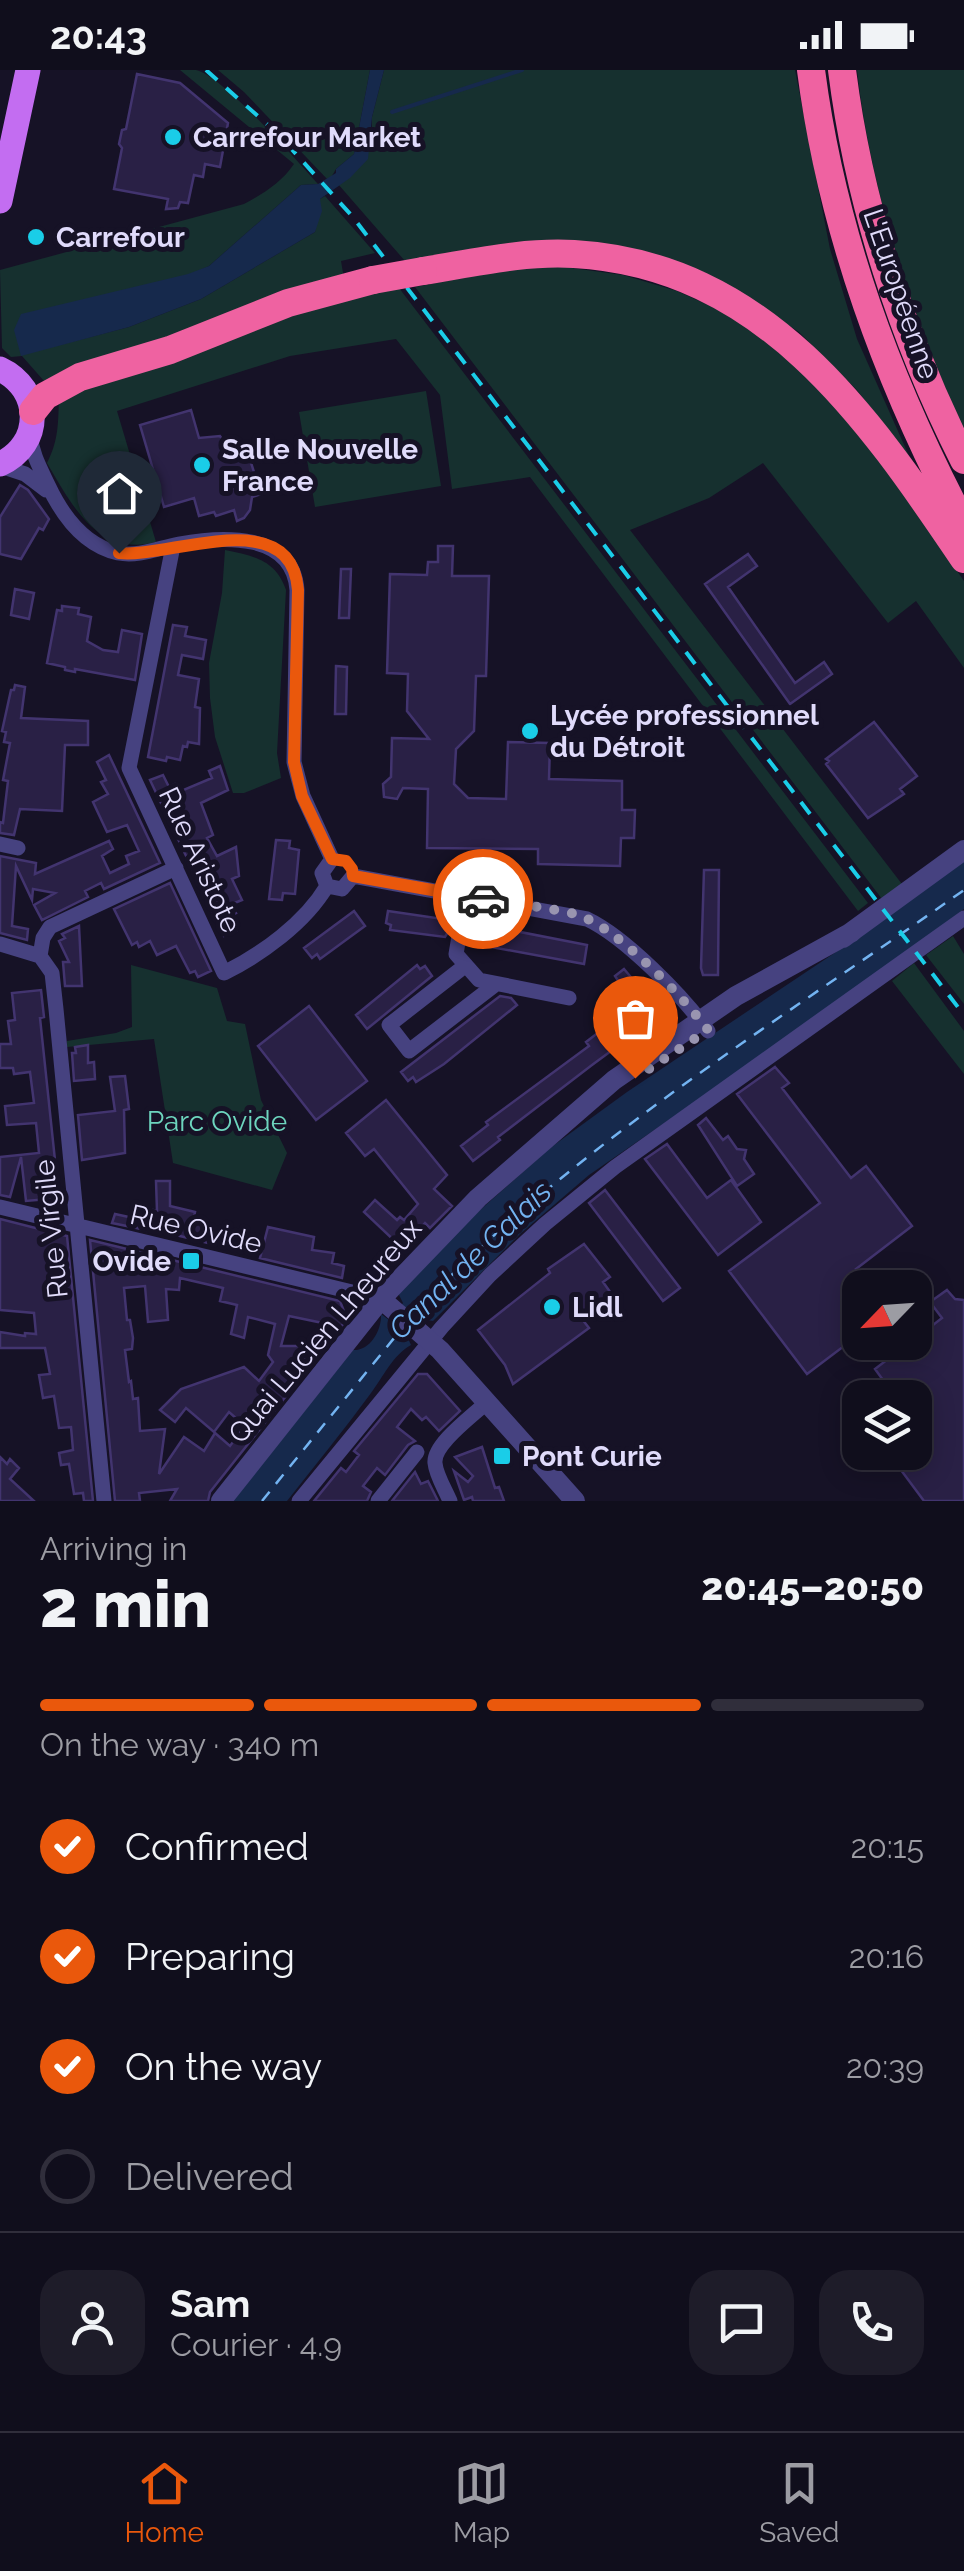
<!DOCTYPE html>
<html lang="en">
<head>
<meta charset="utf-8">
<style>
	body { margin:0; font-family:Raleway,sans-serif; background:#1e1c29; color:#f1f3f6; height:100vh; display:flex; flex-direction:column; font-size:38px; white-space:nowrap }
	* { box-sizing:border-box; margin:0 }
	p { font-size:32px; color:#9c9ca3 }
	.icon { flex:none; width:55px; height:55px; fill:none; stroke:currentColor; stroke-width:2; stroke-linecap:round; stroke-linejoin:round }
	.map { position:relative; height:1431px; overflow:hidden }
	.side { display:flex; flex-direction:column; background:#100e1c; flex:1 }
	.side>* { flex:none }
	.needle { width:65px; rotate:245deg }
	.fabs { position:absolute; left:842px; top:1200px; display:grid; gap:20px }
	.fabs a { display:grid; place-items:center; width:90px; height:90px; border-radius:20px; background:#100e1c; box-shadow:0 5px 25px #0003,0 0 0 2px #302e3b; font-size:50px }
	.pin { position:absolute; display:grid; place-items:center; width:85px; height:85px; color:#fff; margin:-102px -42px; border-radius:50% 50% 50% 0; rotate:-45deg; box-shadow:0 0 10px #0007 }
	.pin .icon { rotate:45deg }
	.courier { position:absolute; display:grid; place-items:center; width:100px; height:100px; margin:-50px; border:8px solid #ea580c; border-radius:50%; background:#fff; color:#222; box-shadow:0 2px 12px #0007 }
	.overview em { font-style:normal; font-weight:800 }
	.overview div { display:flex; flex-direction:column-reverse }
	.overview { display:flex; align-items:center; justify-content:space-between; height:170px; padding:0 40px }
	h1 { font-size:65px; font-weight:800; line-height:75px }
	.bar { display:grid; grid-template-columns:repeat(4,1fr); gap:15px 10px; align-content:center; height:120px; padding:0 40px }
	.bar i { height:12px; border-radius:8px; background:#302e3b }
	.bar .selected { background:#ea580c }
	.bar p { grid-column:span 4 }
	.line { display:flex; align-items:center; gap:25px; padding:0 40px; border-top:2px solid #302e3b }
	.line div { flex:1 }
	.round { display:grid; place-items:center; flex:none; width:105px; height:105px; border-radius:30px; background:#1e1c29 }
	ol { padding:0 40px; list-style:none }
	li { display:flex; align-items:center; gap:30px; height:110px }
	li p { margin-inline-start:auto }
	li .icon { padding:10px; border-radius:50%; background:#ea580c; color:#fff; stroke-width:4 }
	li:last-child { color:#9c9ca3 }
	li i { width:55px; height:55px; border:5px solid #302e3b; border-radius:50% }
	.status { display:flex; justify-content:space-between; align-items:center; height:70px; padding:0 50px; background:#100e1c; direction:ltr }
	.status svg { height:28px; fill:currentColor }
	.tab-bar { display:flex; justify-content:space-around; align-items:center; height:140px; border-top:2px solid #302e3b; background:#100e1c; font-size:28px; color:#9c9ca3 }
	.tab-bar a { display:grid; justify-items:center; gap:5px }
	.tab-bar .selected { color:#ea580c }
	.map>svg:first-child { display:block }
	.green { fill:#16302f }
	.water { fill:#16294c }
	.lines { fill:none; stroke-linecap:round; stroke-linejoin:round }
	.stream { stroke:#16294c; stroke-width:4 }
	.ferry { stroke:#73b3f1; stroke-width:2.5; stroke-dasharray:12 10; stroke-linecap:butt }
	.building { fill:#292045; stroke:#42346f; stroke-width:2.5; fill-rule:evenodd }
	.minor { stroke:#464280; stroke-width:15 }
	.tertiary { stroke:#464280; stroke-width:20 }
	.primary { stroke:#c36df1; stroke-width:25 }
	.motorway { stroke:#ef62a1; stroke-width:28 }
	.rail { stroke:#1acde8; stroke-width:4; stroke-dasharray:15 12; stroke-linecap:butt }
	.motorway-bridge { stroke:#ef62a1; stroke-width:28 }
	.done { stroke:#9995b0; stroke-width:10; stroke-dasharray:0 18 }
	.route { stroke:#ea580c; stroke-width:12 }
	.poi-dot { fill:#1acde8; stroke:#161226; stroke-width:4 }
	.labels { text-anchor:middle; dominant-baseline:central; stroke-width:10; stroke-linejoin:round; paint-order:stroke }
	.poi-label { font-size:28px; font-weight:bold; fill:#e0dbfb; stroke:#161226; text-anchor:start }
	.street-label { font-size:28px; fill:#e0dbfb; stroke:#161226 }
	.park-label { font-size:28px; fill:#6dd5be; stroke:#161226 }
	.water-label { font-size:30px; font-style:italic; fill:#73b3f1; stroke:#161226 }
</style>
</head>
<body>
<div class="status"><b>20:43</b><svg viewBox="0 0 49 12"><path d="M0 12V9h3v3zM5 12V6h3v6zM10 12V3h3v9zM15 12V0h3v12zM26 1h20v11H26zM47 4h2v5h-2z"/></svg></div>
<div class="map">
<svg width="964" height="1431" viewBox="0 0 964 1431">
	<rect width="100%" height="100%" fill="#161226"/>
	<path class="green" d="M180,0C186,0 191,0 196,0C222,5 297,91 318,114L301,115L209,196L21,285L129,257L201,229L315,162L320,129L325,126L375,183L341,191L347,227L399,218L868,833L858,841L530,407L452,419L440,325L396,269L290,286L117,341L156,472C97,487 72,435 47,393C59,370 58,352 59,328L22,286L11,287L2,278L0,200L244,134C263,124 282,112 294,94Z
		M218,0H370L354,84L336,99L329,111L244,22Z
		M384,0H795L830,179L857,269L909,386L856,319L799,262L712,206L624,179L578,172L532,171L405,191L338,114L372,77V47Z
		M857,0H964V361C913,247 871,125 857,0Z
		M557,196L623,205L677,221L737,248L798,294L863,364L964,511V598L916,531L888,553L763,393L709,428L630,460L905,818L882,829L415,217L499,201Z
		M426,321L441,416L315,437L299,342Z
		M225,480C254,486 276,490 286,520L277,683L281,708L244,723H233L215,667L210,628L209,593L222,523Z
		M953,866L964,884V934L926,885Z
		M914,893L964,961V1004L892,911Z
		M131,895L217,918L227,951L245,954L261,1030L287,1083L272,1120L173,1093L154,969L67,977V971L116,963L132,957Z"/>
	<path class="water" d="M370,0H384L372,47L368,89L350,108L320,129L322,141L315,162L201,229L129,257L21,286L14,260L21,244L188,204L209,196L301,115L318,114L336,103V99L354,84Z
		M964,790V839L831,938L589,1105L520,1164L433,1251L420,1249L406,1264L411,1275C393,1285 383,1307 371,1323C344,1360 315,1395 287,1431H233L353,1280C370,1281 382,1260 381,1244L389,1250L403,1233L399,1225L401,1220L462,1156L550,1078L627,1022L839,880Z"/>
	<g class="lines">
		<path class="stream" d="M392,42L522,0"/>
		<path class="ferry" d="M414,1243C574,1075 776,953 964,820
			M262,1431L403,1257"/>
	</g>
	<path class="building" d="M137,4L180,13L228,53L220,97L205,94L203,107L194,105L188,133L180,132L178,138L166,139L168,129L114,119L122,78L119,74L122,60L126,59Z
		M191,340L199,368L220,366L230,381L246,377L261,424L252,427L250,440L244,448L237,451L234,440L216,446L214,442L199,446L194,428L164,437L140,355Z
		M20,415L28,420L49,449L43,460L39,458L21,489L0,484V447Z
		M438,476H453L452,506H489L486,606H476L474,661L456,679L454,714L468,728L506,729L508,672L550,673L549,709L622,711V740H635L634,768H621L620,796L538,794V779L427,778L428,719L403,718L397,729L384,727L383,714L391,707L392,668L429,669L407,641L408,604L387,603L390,504L427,505L428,492H438Z
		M748,484L757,496L728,517L795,613L824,592L832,604L790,634L705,514Z
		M341,499H351L349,548H339Z
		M15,519L34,523L29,549L11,545Z
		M62,536L79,538L78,544L91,547L87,571L103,580L118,582L122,560L142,564L135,610L75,599V602L65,600V597L47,593L57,540L62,541Z
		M173,555L187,557L185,566L206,570L203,589L182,585L178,605L199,609L195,637L200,638L199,674L188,672L187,677L183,676L180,690L167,687L166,691L148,687Z
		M336,596L347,597L346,644H335Z
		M15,615L25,617L21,648L88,651V675H65L62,741L20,739L14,765L0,763V752L3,753L8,711L3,710L10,673L4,672L6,662L2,661L11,620H14Z
		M874,652L917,706L900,719L904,724L868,748L826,694L829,691L826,689Z
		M109,685L160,793L104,819L101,813L85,821L88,827L42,850L34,835L55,823L33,819L32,830L16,796L12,856L28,859L27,870L0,863V786L36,793L35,804L109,771L113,779L102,786L110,803L129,794L126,786L139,781L127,755L107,762L93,732L108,724L101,712L106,710L97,692Z
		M220,696L228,720L201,733L213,765L207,768L217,786L236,777L239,806L232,809L242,830L232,834L236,843L229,846L236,861L224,866L150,710L163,705L169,717L175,714L179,722L212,708L209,701Z
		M276,770L290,771L289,778L299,780L295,824L283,823L282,830L269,829Z
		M704,800H719L718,905H703L701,898Z
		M170,813L211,901L198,907L195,901L190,903L176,876L157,885L150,871L139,877L137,872L132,875L114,839Z
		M354,841L365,856L320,889L317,884L312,888L304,878Z
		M388,841L450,850L448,862L445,867L390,860L391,855L386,853Z
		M479,854L587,875L584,894L475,874Z
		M79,856L82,916H65L63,892H69L59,871L65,868L62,864Z
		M417,895L420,899L425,896L432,906L367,959L356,945Z
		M624,899L635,912L637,910L666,947L615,986L611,981L592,995L498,1067L500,1070L473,1091L461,1076L488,1055L486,1052L589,976L586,972L634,935L615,906Z
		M41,920L44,947L40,948L59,1128L26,1131L21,1087L10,1127L0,1125V1087L39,1083L36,1053L7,1055L5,1036L34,1033L30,1002L14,1004L13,998H0V974H11L8,951L15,950L12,923Z
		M500,926L511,928L517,935L444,994L416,1012L413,1007L408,1011L401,1002Z
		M309,936L367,1011L316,1050L258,976Z
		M88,975V993L94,992L95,1009L74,1011L72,983H76L75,977Z
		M775,997L789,1013L782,1018L851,1108L866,1096L912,1156L856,1199L870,1218H860V1264L807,1304L729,1201L820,1133L737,1024Z
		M125,1006L129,1039L124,1040L125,1083L82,1090L78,1045L115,1041L110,1007Z
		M386,1030L447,1105L434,1119L452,1136L430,1158L425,1153L402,1178L364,1142L375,1130L397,1150L400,1147L404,1150L418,1134L374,1079L365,1086L346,1063Z
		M706,1048L723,1070L728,1066L737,1079L746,1080L744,1089L754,1104L737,1116L698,1055Z
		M667,1074L707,1128L731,1110L761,1152L718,1185L645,1089Z
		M156,1111H170V1136L195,1142L193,1152L215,1158L212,1174L176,1165L177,1159L153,1152L151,1161L112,1153L115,1144L138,1149L141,1137L157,1141Z
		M605,1120L680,1218L663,1231L589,1133Z
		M0,1149L67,1166L93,1431H84L83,1423L74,1424L69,1394L61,1395L59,1383L73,1380L71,1357L59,1358L54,1326L43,1328L39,1305L50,1304L45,1278H0V1262L25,1266V1263L36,1264L34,1243L0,1240Z
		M268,1157L314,1167L312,1180L334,1183L332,1193L344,1196L342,1208L260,1188Z
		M90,1170L340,1231L347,1249L210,1422L208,1431H170L177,1419L139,1423L140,1431H115ZM180,1208L223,1218L220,1231L237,1235L231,1264L244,1268L248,1247L275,1254L268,1285L273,1292L259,1311L244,1297L181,1319L160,1340L175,1352L186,1338L214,1362L229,1342L245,1356L230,1376L215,1363L204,1381L184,1367L159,1404L165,1359L140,1361L138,1328L133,1329L131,1311L129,1312L125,1280L132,1279L133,1268L130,1250H127L124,1218L145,1216L148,1252L168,1250L166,1219L179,1220ZM289,1246L337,1256L309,1268V1276H281Z
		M584,1174L610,1207L603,1212L613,1226L582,1249L589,1258L513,1314L505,1295L478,1260L550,1203L548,1199Z
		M947,1220L955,1229L964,1230V1431H924L892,1388L899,1382H915V1370L924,1364L915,1352V1328H896L875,1299L892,1286L888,1280L898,1272H915V1269L942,1248L930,1232Z
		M418,1304H427L460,1341L439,1361L426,1347L422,1350L411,1339L397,1357L415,1371L408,1375L385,1405L377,1398L363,1416L371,1422L367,1431H314L341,1398L346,1402L359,1385L354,1381Z
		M482,1377L495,1418L499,1417L504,1431H473L472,1427L464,1430L454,1401L468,1412L473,1406L455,1387Z
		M0,1387L7,1394L10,1389L19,1398L10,1409L34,1431H0Z
		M415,1402L421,1414L428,1411L438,1431H392Z"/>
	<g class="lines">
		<path class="minor" d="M353,71L374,66
			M30,365C32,384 40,398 48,415C62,445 83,475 118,483C139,487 158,478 179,474C222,466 293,462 297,520L294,692L303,726L332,789
			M0,396L25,404L46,420
			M173,476L129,698L224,903C262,884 305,853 327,816
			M0,774L18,778
			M332,789L322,803L327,816L342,819L353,806
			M353,806L587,849C625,867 683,926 708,961
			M466,826L456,884L479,910L569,928
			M0,874L40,886
			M40,886L52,903L56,939L104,1431
			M40,886L43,868L50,857L176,798
			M466,895L389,955L409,981L496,914
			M0,1137L381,1229
			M299,1431L442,1257L490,1205L545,1154L615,1097L964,848
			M378,1431L417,1382
			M450,1431C445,1419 436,1405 435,1393C433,1374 474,1345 487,1332"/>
		<path class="tertiary" d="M843,868L964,780
			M381,1229L440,1280L575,1431
			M221,1431L381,1229L478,1128L614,1010L736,926L852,862"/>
		<path class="primary" d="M0,131L28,0
			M0,299C43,319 43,375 0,394"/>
		<path class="motorway" d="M811,0C832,162 888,312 964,456
			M842,0C859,135 903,269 964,390
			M423,201C473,193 523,181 574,184C764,195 867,345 964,489
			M33,341L45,326L80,307L170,280L288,233L373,210"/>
		<path class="rail" d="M206,0L278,64L352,146L964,945"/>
		<path class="motorway-bridge" d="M373,210L423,201"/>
	</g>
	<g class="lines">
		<path class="done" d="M483,829C514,834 546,837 575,844C615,855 683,927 708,960L635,1008"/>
		<path class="route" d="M119,483C168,489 291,432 298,520L294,692L302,726L332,789L346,791L352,799L353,806L483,829"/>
	</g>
	<g class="poi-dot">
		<circle cx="173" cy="67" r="10"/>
		<circle cx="36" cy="167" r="10"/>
		<circle cx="202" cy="395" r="10"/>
		<circle cx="530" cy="661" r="10"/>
		<rect x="181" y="1181" width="20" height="20" rx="5"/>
		<circle cx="552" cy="1237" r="10"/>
		<rect x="492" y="1376" width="20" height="20" rx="5"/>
	</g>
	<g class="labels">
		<g class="poi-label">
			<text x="193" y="67">Carrefour Market</text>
			<text x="56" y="167">Carrefour</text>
			<text x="222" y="379">Salle Nouvelle<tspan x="222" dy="32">France</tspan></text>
			<text x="550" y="645">Lycée professionnel<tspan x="550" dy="32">du Détroit</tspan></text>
			<text x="171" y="1191" text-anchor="end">Ovide</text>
			<text x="572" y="1237">Lidl</text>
			<text x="522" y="1386">Pont Curie</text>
		</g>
		<g class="street-label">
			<text transform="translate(901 224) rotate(71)">L'Européenne</text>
			<text transform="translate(200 790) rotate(65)">Rue Aristote</text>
			<text transform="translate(51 1159) rotate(-96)">Rue Virgile</text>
			<text transform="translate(196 1159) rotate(13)">Rue Ovide</text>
			<text transform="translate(325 1261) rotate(-50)">Quai Lucien Lheureux</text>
		</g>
		<g class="park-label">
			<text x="217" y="1051">Parc Ovide</text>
		</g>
		<g class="water-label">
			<text transform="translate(470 1190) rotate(-44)">Canal de Calais</text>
		</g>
	</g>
</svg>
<div class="fabs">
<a><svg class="needle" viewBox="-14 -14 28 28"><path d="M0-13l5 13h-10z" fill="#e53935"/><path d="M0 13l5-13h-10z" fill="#9c9ca3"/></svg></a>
<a><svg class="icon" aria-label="layers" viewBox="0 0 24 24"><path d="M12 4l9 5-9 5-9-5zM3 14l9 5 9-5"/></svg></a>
</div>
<div class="pin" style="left:635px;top:1008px;background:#ea580c"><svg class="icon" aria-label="bag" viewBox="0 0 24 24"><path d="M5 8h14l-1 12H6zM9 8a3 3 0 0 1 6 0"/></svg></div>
<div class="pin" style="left:119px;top:483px;background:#1f2937"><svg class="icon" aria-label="home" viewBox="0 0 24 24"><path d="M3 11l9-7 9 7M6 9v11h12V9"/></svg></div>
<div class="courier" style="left:483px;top:829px"><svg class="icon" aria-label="car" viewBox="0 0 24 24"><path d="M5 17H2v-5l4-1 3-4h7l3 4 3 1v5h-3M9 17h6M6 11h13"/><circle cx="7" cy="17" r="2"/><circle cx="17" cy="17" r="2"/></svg></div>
</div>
<section class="side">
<div class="overview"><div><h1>2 min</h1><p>Arriving in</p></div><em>20:45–20:50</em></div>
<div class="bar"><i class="selected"></i><i class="selected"></i><i class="selected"></i><i></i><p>On the way · 340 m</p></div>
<ol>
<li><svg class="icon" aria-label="check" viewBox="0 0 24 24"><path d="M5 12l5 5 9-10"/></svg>Confirmed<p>20:15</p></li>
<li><svg class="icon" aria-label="check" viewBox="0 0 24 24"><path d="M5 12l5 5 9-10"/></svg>Preparing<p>20:16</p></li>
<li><svg class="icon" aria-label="check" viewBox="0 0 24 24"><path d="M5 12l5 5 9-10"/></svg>On the way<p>20:39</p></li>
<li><i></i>Delivered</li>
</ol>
<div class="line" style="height:180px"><a class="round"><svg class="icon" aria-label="person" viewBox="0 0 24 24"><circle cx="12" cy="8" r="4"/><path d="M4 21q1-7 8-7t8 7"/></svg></a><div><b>Sam</b><p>Courier · 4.9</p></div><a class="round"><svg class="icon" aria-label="chat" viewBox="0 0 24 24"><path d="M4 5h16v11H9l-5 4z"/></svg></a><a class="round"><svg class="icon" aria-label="phone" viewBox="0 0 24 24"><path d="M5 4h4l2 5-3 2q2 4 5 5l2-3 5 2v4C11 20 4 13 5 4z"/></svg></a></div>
</section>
<nav class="tab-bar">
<a class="selected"><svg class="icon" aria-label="home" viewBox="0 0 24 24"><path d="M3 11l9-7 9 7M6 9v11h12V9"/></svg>Home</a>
<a><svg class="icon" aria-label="map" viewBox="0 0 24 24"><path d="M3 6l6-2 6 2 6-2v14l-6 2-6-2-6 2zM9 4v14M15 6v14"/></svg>Map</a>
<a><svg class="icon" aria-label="saved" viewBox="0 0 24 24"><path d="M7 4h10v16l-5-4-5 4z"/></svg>Saved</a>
</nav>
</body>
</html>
